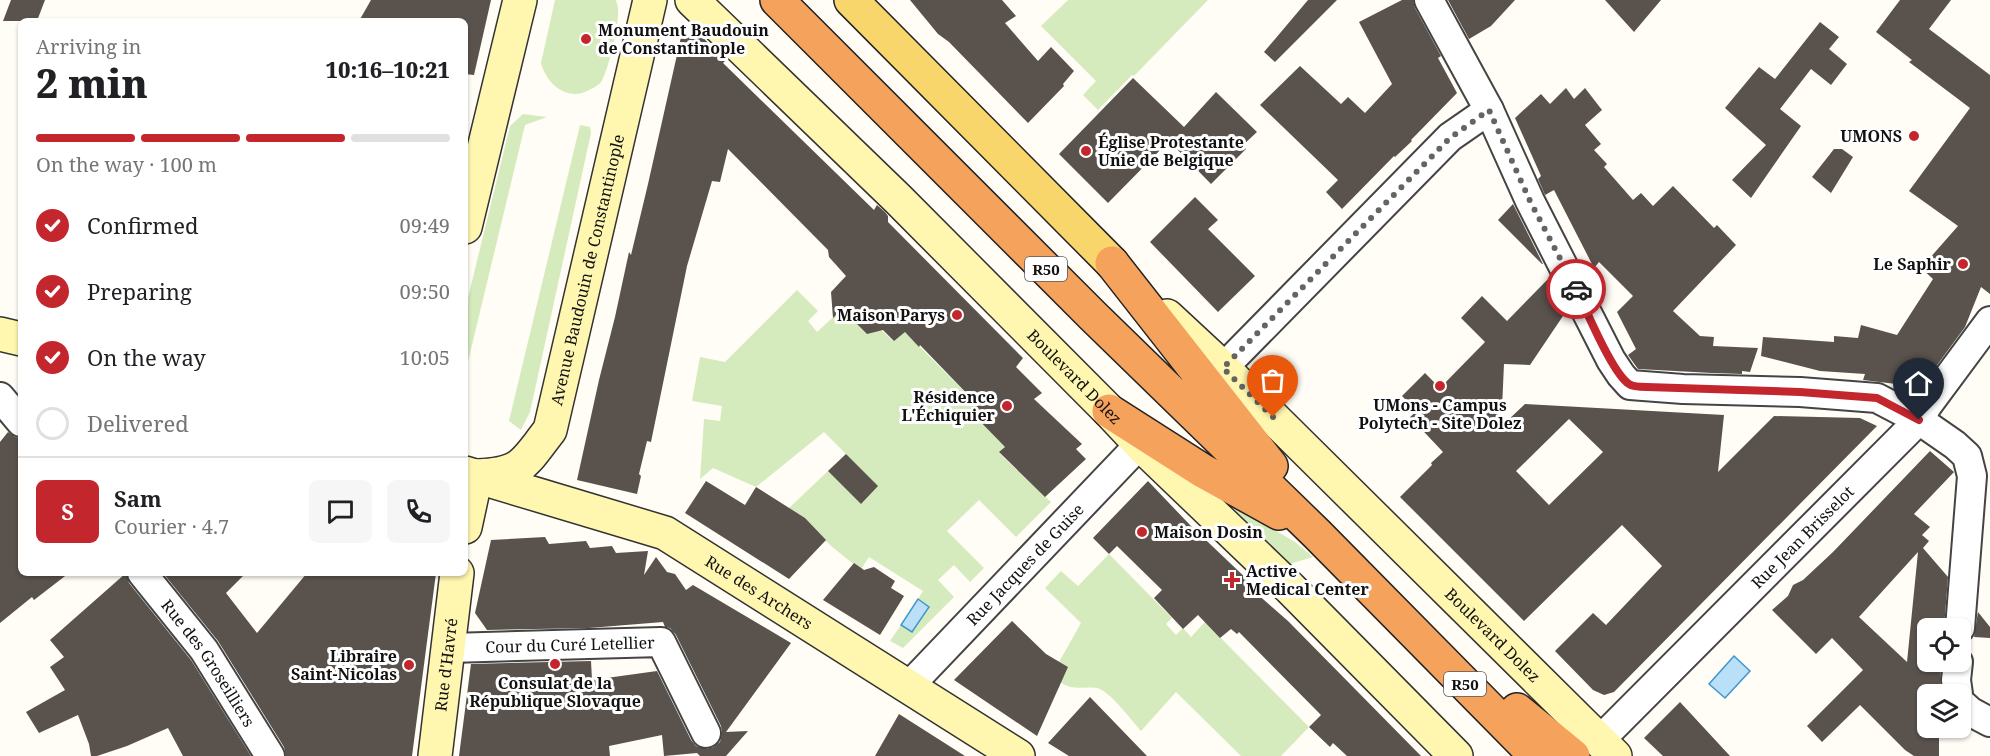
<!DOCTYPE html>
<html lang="en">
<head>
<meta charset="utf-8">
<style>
	body { margin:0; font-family:"Noto Serif",serif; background:#f6f6f6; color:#202124; height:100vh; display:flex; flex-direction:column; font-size:22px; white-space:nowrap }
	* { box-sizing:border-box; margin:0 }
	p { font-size:20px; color:#757577 }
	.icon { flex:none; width:33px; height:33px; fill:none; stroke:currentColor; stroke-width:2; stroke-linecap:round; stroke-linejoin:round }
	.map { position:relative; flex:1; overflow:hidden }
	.panel { position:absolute; left:18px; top:18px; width:450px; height:558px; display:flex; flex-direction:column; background:#fff; border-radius:9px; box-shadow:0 2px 4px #0004 }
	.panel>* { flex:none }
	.fabs { position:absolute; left:1917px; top:618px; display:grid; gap:12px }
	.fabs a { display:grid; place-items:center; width:54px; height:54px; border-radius:9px; background:#fff; box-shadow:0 2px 4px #0004; font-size:30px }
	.pin { position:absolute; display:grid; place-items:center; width:51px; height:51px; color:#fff; margin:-62px -26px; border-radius:50% 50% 50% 0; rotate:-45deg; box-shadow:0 0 6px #0007 }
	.pin .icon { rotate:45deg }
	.courier { position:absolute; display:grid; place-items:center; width:60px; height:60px; margin:-30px; border:4px solid #c4262e; border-radius:50%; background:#fff; color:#222; box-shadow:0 2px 8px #0007 }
	.head em { font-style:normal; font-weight:800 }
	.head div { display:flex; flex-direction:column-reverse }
	.head { display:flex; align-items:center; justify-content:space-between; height:102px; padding:0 18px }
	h1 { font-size:39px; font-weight:800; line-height:45px }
	.bar { display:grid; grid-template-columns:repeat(4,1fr); gap:9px 6px; align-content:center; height:72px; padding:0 18px }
	.bar i { height:8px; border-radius:4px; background:#e0e0e0 }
	.bar .current { background:#c4262e }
	.bar p { grid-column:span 4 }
	.line { display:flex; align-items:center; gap:15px; padding:0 18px; border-top:2px solid #e0e0e0 }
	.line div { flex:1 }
	.round { display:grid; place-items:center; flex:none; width:63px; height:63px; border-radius:9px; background:#f6f6f6 }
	ol { padding:0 18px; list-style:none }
	li { display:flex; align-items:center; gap:18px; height:66px }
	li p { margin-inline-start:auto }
	li .icon { padding:6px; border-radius:50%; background:#c4262e; color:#fff; stroke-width:4 }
	li:last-child { color:#757577 }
	li i { width:33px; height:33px; border:3px solid #e0e0e0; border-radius:50% }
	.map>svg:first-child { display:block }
	.green { fill:#d5ebbd }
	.water { fill:#b9e0f7; stroke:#3f96cf; stroke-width:1.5 }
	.building { fill:#5a524d; fill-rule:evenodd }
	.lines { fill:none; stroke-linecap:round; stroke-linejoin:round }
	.street-casing { stroke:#444; stroke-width:32 }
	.secondary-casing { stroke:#333; stroke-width:36 }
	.primary-casing { stroke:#222; stroke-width:36 }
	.highway-casing { stroke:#222; stroke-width:36 }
	.street { stroke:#fff; stroke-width:28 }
	.secondary { stroke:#fff6b0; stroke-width:33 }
	.primary { stroke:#f9d66b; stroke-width:33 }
	.highway { stroke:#f5a25d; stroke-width:33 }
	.done { stroke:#646461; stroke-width:6; stroke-dasharray:0 10.8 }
	.route { stroke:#c4262e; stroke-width:8 }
	.poi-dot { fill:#c4262e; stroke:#fff; stroke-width:2 }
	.labels { text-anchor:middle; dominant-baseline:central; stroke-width:6; stroke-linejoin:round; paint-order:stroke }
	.shield { fill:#fff; stroke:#585858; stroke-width:1.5 }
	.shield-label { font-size:15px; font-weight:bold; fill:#111 }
	.poi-label { font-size:16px; font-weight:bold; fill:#111; stroke:#fff; text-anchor:end }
	.street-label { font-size:16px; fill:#111; stroke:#fff }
</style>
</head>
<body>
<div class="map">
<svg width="1990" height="756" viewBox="0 0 1990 756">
	<rect width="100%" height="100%" fill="#fffdf5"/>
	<path class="green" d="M555,0H616C617,4 619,9 618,14C618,27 608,72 601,82C598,86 591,89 585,92C564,100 546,82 541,63Z
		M1068,0H1208L1134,76L1132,75L1098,110L1083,95L1096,81L1041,26Z
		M523,114L547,117L525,125L465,374V310L510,126Z
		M580,125L590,127L591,133L530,412L521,430L509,421Z
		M797,290L818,311L808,321L817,332L851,301L893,341L905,332L976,403L969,410L1005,447L999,453L1051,502L1016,537L979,500L947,531L984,568L970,582L954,565L938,580L954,597L903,648L890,641L901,625L912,632L929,606L918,599L923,591L869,557L861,569C835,552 813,528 789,508L846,454L824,432L756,487L713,468L700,479L704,419L720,421L722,406L692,401L700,357L725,362Z
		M1237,508L1295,542L1313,557L1283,566L1232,514Z
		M1109,554L1172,618L1166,624L1176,635L1183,628L1191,637L1205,622L1309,727L1281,756H1241L1176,692L1141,731C1132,721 1109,690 1097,688C1082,686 1076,691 1061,683L1059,662L1081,623L1045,588L1061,571L1078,586Z"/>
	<path class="water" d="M918,599L929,607L912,632L901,625Z
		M1734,656L1750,671L1725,698L1709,684Z"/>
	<path class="building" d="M11,0H45L37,21H3Z
		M371,0H491L474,75L465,74V21H359Z
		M910,0H1002L1016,16L1005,23L1038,61L1051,47L1074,71L1063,84L1064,86L1028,123L949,42L938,34Z
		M1308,0H1337L1275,62L1264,52Z
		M1402,0H1413L1415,8L1441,56L1438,58L1457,93L1411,140L1412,141L1395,157L1394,156L1342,209L1326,192L1338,180L1260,105L1300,66L1341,104L1348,97L1365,113L1392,84L1359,22Z
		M1448,0H1515L1491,26L1469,39Z
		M1605,0H1661L1634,32Z
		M1900,0H1951L1929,29L1990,75V294L1981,287L1965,327L1921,387L1863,380L1865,374L1820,371L1761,356L1763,337L1834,342V336L1858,338L1861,325L1897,335L1933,279L1921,268L1958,226L1909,191L1970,108L1909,62L1912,60L1876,32Z
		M1820,22L1839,37L1829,49L1847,64L1831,85L1811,69L1780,109L1801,126L1751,198L1732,180L1766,145L1725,108L1759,67L1775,79Z
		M697,32L726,60L723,63L874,210L877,205L885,212L888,216V222L1023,358L1016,367L1042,393L1034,399L1082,444L1076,449L1086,459L1045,497L999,452L1005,447L969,410L976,403L920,345L919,347L905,332L894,341L883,330L867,334L842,309L833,318L831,292L846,276L829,257L828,250L728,149L720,182L712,181L687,266L651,442L647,441L639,474L641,476L637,494L577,480L599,380L615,317L629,252L631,255L648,184L681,37Z
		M1133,78L1184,127L1216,92L1257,132L1242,146L1246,149L1211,184L1169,141L1108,203L1059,154Z
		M1566,88L1574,99L1585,88L1602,110L1585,125L1601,144L1594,150L1607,164L1604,167L1633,200L1641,193L1653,206L1673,186L1714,228L1717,225L1736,245L1673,311L1700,336L1714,337L1713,346L1758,348L1750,372L1742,371V374L1712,373L1638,369L1628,355L1636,349L1617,312L1633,296L1599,262L1594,268L1554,190L1545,195L1538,179L1541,176L1515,118L1541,94L1550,104Z
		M1834,149H1842L1853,157L1831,193L1812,177Z
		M1195,197L1218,220L1208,229L1255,276L1218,312L1150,242Z
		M1513,204L1543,264H1542L1498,220Z
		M1550,277L1567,310L1530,365L1504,364L1502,408L1498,413L1507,421L1525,404L1724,415L1718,472L1774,416L1860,418L1877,426L1614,692L1604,695L1593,690L1555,651L1593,613L1606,625L1662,566L1622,525L1524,621L1400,497L1432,465L1431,463L1443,452L1410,417L1417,411L1402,396L1425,373L1440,388L1485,342L1461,318L1482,296L1507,321ZM1569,419L1603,452L1549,505L1516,471Z
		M8,432L15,437L21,438V573H69L34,600L32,597L0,623V442Z
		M1930,451L1954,472L1914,514L1930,527L1922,535L1929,541L1923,548L1948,577L1944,628H1928V662H1941L1940,694H1928V728H1939V756H1914L1905,750L1860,705L1822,742L1807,726L1863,670L1832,638L1816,654L1772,610L1788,596L1793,585L1803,580L1833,552ZM1918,552L1907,662L1859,617Z
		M846,454L878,486L861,504L828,471Z
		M706,481L745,505L756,487L805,518L826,540L789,579L685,513Z
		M1148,481L1190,525L1250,582L1247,585L1288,621L1421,756H1347L1333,743L1330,747L1309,727L1321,715L1239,632L1237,634L1231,629L1220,638L1198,615L1183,629L1154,598L1162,590L1117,546L1109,554L1093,538Z
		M545,537L549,544L586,541L590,548L612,546L616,553L648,551L644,575L656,557L667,572L675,574L686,590L693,585L791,643L726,732L748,731L726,756H700L697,753L664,756L662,735L609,746L610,756H459L471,664L591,661L592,680L657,671L691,740L696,746L706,749L714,747L720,742L722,733L721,726L676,635L670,628L665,627L663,622L589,628L487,630L475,613L491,540Z
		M854,563L864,570L874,567L895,581L891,588L904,596L880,635L823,600Z
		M126,573L129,583L191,660L251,756H183L168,728L127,746L97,756H91L89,744L78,715L39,733L26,712L65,690L50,667L64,657L50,640Z
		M163,573H246L226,593L257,633L307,573H436L412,756H286L284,747L218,641Z
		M1978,612L1990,627V638L1974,637Z
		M1012,621L1046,654L1068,667L1037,736L954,680Z
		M1090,697L1147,756H1069L1048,743Z
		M1680,702L1730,756H1663L1644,738Z
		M899,714L965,756H875Z"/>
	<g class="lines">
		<g class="street-casing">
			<g id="street">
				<path d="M1429,0L1489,110L1530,201L1611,360L1621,375L1630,385L1683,389L1800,392L1877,398L1919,420L1955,445L1967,456L1972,476L1960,628"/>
				<path d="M1223,368L1450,137L1489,110"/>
				<path d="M0,397L21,422"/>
				<path id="s1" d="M142,573L204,650L270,756"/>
				<path id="s2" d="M450,648L661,642L706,733"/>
				<path d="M1958,662L1956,680L1958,694"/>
				<path id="s3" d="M909,686L1140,444"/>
				<path d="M1960,702L1971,712L1990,722"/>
				<path id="s4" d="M1599,741L1919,420L1927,406L1990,321"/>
			</g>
		</g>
		<g class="secondary-casing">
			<g id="secondary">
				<path id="s5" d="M692,0L898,199L1109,411L1140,444L1290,588L1456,756"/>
				<path d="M465,227L520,0"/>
				<path id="s6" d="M1167,316L1223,368L1615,756"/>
				<path d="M0,334L21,339"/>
				<path id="s7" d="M465,473L665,533L1018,756"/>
				<path id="s8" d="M478,476C523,474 524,463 550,430L650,0"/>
				<path d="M465,527L476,476"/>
				<path id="s9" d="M435,756L457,573"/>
			</g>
		</g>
		<g class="primary-casing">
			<path id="primary" d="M851,0L1112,263"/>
		</g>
		<g class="highway-casing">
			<path id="highway" d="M777,0L1093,316L1317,534L1536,756
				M1112,263L1271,466
				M1109,411L1203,471L1279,513
				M1517,710L1573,756"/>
		</g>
		<use href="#street" class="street"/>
		<use href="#secondary" class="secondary"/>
		<use href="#primary" class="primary"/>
		<use href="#highway" class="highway"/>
	</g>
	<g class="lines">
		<path class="done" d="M1273,417L1223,368L1450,138L1489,110L1530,201L1576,289"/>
		<path class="route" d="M1576,289C1586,309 1612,373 1629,384C1633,387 1642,387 1647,387L1800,392L1877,398L1919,420"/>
	</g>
	<g class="poi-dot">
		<circle cx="586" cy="39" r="6"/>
		<circle cx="1914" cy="136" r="6"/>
		<circle cx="1086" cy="151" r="6"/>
		<circle cx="1963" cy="264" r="6"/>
		<circle cx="957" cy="315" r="6"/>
		<circle cx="1440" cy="386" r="6"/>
		<circle cx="1007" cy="406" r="6"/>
		<circle cx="1142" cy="532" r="6"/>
		<path d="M1229 571h6v6h6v6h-6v6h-6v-6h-6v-6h6z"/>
		<circle cx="555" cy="664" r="6"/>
		<circle cx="409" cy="665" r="6"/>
	</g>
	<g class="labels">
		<g class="shield">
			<rect x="1025" y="257" width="42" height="24" rx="4.5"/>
			<rect x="1444" y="672" width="42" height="24" rx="4.5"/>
		</g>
		<g class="shield-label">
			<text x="1046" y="269">R50</text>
			<text x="1465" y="684">R50</text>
		</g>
		<g class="poi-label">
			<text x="598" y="30" text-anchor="start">Monument Baudouin<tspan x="598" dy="18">de Constantinople</tspan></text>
			<text x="1902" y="136">UMONS</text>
			<text x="1098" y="142" text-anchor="start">Église Protestante<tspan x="1098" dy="18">Unie de Belgique</tspan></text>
			<text x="1951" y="264">Le Saphir</text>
			<text x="945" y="315">Maison Parys</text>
			<text x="995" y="397">Résidence<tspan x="995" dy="18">L'Échiquier</tspan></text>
			<text x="1440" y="405" text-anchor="middle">UMons - Campus<tspan x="1440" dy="18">Polytech - Site Dolez</tspan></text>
			<text x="1154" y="532" text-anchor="start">Maison Dosin</text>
			<text x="1246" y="571" text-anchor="start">Active<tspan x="1246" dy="18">Medical Center</tspan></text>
			<text x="397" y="656">Libraire<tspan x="397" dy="18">Saint-Nicolas</tspan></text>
			<text x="555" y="683" text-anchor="middle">Consulat de la<tspan x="555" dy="18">République Slovaque</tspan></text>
		</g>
		<g class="street-label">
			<text stroke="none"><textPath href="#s8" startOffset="255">Avenue Baudouin de Constantinople</textPath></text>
			<text stroke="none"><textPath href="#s5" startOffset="537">Boulevard Dolez</textPath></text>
			<text stroke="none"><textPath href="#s4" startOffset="288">Rue Jean Brisselot</textPath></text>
			<text stroke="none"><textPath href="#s3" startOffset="168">Rue Jacques de Guise</textPath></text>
			<text stroke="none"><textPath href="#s7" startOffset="320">Rue des Archers</textPath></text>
			<text stroke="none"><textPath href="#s6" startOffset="456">Boulevard Dolez</textPath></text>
			<text stroke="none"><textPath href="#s2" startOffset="120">Cour du Curé Letellier</textPath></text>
			<text stroke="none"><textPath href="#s1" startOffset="112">Rue des Groseilliers</textPath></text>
			<text stroke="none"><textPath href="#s9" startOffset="92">Rue d'Havré</textPath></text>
		</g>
	</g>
</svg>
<div class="fabs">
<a><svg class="icon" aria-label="locate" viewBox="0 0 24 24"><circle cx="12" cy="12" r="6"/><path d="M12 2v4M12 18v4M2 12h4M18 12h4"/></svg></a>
<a><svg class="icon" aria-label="layers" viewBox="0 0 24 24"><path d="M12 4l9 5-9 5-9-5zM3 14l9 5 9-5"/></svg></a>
</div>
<div class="pin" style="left:1273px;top:417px;background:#ea580c"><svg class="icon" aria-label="bag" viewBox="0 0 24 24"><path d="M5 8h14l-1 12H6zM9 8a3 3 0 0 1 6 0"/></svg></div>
<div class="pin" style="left:1919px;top:420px;background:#1f2937"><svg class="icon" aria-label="home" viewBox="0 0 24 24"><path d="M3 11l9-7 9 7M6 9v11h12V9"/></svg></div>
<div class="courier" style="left:1576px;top:289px"><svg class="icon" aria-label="car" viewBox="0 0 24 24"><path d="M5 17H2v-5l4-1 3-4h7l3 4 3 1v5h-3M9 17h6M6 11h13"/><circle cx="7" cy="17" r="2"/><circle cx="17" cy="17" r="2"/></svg></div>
<section class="panel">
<div class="head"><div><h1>2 min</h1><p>Arriving in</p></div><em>10:16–10:21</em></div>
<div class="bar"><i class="current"></i><i class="current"></i><i class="current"></i><i></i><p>On the way · 100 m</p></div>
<ol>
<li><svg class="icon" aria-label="check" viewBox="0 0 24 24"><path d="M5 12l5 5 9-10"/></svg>Confirmed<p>09:49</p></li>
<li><svg class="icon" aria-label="check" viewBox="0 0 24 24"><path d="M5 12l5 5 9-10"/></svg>Preparing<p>09:50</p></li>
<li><svg class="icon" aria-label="check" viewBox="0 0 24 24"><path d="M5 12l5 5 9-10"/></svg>On the way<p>10:05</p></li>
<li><i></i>Delivered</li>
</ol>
<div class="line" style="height:108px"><b class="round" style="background:#c4262e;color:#fff">S</b><div><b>Sam</b><p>Courier · 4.7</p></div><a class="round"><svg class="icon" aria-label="chat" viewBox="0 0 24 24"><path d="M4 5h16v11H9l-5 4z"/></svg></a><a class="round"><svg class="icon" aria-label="phone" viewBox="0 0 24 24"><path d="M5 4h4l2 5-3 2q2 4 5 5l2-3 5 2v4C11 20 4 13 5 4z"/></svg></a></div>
</section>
</div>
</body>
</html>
